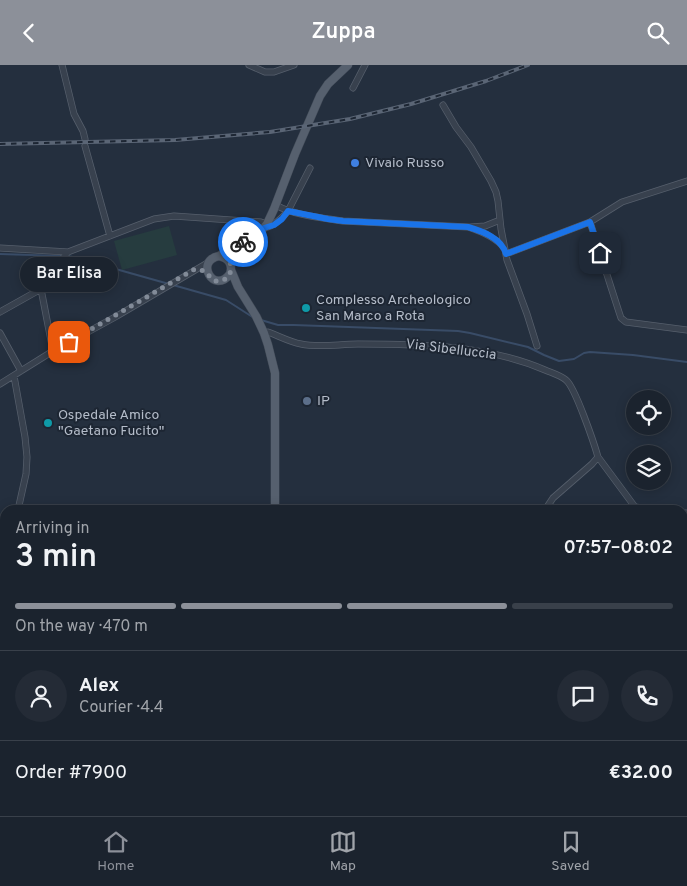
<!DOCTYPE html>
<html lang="en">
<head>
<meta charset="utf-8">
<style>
	body { margin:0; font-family:Overpass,sans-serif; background:#242b36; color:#f1f3f6; height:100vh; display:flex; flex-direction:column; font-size:19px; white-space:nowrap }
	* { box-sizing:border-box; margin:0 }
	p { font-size:16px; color:#a0a4aa }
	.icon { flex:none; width:28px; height:28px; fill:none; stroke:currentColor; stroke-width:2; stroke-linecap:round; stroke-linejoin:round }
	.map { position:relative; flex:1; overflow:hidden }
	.drawer { position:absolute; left:0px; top:440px; width:688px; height:311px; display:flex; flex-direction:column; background:#1b232e; border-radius:15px 15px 0 0; box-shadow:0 2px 12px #0003,0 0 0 1px #39404a }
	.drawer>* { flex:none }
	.buttons { position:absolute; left:626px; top:325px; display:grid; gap:10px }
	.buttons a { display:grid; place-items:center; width:45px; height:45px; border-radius:50%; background:#1b232e; box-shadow:0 2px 12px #0003,0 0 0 1px #39404a; font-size:25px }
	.pin { position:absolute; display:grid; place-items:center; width:42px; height:42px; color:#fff; margin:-21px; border-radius:10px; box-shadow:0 2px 8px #0006 }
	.courier { position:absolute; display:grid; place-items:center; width:50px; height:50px; margin:-25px; border:4px solid #1a73e8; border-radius:50%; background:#fff; color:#222; box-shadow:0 1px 6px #0007 }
	.bubble { position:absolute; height:35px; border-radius:18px; background:#1b232e; box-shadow:0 2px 12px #0003,0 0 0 1px #39404a; font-size:16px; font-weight:600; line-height:35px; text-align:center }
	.summary em { font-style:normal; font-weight:600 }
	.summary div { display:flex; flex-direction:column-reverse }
	.summary { display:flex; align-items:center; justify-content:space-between; height:85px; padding:0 15px }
	h1 { font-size:32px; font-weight:600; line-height:38px }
	.bar { display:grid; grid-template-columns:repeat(4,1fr); gap:8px 5px; align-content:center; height:60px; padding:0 15px }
	.bar i { height:6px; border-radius:4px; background:#39404a }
	.bar .current { background:#8c9099 }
	.bar p { grid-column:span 4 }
	.line { display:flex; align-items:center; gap:12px; padding:0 15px; border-top:1px solid #39404a }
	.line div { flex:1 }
	.round { display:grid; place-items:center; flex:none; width:52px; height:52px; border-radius:26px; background:#242b36 }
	header { display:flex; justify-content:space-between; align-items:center; height:65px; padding:0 15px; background:#8c9099; color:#fff; font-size:22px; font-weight:600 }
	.menu { display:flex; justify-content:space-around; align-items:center; height:70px; border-top:1px solid #39404a; background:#1b232e; font-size:14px; color:#a0a4aa }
	.menu a { display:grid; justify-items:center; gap:2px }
	.menu .current { color:#8c9099 }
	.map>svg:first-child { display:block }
	.green { fill:#263c3f }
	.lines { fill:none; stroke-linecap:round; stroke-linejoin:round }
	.stream { stroke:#394c67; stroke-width:2 }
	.minor-casing { stroke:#565f6c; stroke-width:7 }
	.major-casing { stroke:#414a57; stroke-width:9 }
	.highway-casing { stroke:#434c59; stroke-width:10 }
	.minor { stroke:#38414e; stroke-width:5.5 }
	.major { stroke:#56606e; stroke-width:8 }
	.highway { stroke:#746855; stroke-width:9 }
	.rail-casing { stroke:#5a6575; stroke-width:4 }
	.rail { stroke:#1d2633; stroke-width:2; stroke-dasharray:5.5; stroke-linecap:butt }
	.done { stroke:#828b98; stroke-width:5; stroke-dasharray:0 9 }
	.route { stroke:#1a73e8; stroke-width:6 }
	.shop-dot { fill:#3f7fe0; stroke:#1d2633; stroke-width:2 }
	.culture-dot { fill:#0f9aa8; stroke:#1d2633; stroke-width:2 }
	.service-dot { fill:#5c6f8a; stroke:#1d2633; stroke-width:2 }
	.labels { text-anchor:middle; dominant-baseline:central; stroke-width:4; stroke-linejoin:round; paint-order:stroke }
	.poi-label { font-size:14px; fill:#b4bcc9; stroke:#1d2633; text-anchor:start }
	.street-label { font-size:14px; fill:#b4bcc9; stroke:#1d2633 }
</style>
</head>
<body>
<header><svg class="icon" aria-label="back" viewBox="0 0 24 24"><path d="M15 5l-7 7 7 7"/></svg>Zuppa<svg class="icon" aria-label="search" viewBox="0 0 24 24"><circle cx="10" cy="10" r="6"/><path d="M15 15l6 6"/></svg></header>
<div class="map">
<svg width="687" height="751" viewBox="0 0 687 751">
	<rect width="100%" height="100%" fill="#242f3e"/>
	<path class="green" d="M169,161L177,190L122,205L114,176Z"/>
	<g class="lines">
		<path class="stream" d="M0,189L63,191
			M67,191L73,192L169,219
			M173,220L226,235L254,253
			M261,255L278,260H294L458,266L470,268L528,282L544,290L559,296L574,294L584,288L590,287L633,290L687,297"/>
		<g class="minor-casing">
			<path id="minor" d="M62,0L74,49L83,66L85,74
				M249,0L265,7H274L294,0
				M353,23L365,0
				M443,40L456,62L471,82L491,116L496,127L498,136L501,164L507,195L527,249L537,281
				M85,81L110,171
				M276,140C292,150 324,153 343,156L468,162C480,166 496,172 504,183
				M590,157L619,247L621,253L626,257L687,265
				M471,162L485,161L500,155
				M265,163C275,160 281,155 288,146L310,103
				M0,183L68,187
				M506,189L590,157L622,137L687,116
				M0,247L41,224
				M0,268L21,306
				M264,269L268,267C279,271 290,277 301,279C319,283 339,279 358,279C420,279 487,280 545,305C552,308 560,310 566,315C575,322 594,378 598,392L592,399L553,433L545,445
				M53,286L41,224L43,217L68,187L154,154L174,151L261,157L267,159
				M14,311L25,372L27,392L26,409L18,445
				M0,319L53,286L117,251L209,197
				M598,392L635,442L658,445
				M682,448H687
				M0,480L5,482
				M0,525L5,510
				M0,536L5,542
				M161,746L162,751
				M475,746L480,751"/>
		</g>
		<g class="major-casing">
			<path id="major" d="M219,191C229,193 233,200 230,209C214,230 194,196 219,191L260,167L267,159L274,144L295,89L320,31L328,19L348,0
				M231,205L238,222L256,251L264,268L268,280L275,308V445
				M0,662L5,663"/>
		</g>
		<g class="highway-casing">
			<path id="highway" d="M682,562L687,559
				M682,578L687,575
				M251,751L263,746
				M265,751L285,746
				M312,751L328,746
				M538,751L540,746
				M548,751L549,746"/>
		</g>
		<use href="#minor" class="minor"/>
		<use href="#major" class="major"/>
		<use href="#highway" class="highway"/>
		<g class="rail-casing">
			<path id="rail" d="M0,79L175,75L270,67L350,54L411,39L486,16L528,0"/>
		</g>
		<use href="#rail" class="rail"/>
	</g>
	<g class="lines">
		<path class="done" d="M69,277L195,204L205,206L212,214L216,216L224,215L230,209L231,201L230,197L234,182L243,177"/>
		<path class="route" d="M243,177L260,167L264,163L274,160L282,154L288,146L328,154L343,156L468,162C482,166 502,173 506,189L590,157L600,188"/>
	</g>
	<circle class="shop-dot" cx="355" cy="98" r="5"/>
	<g class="culture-dot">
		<circle cx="306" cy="243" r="5"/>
		<circle cx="48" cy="358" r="5"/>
	</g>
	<circle class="service-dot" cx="307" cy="336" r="5"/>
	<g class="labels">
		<g class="poi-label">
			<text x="365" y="98">Vivaio Russo</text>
			<text x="316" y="235">Complesso Archeologico<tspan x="316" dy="16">San Marco a Rota</tspan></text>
			<text x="317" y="336">IP</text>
			<text x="58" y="350">Ospedale Amico<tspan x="58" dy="16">"Gaetano Fucito"</tspan></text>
		</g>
		<g class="street-label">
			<text transform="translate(451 285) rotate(7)">Via Sibelluccia</text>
		</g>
	</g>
</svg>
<div class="buttons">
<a><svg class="icon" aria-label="locate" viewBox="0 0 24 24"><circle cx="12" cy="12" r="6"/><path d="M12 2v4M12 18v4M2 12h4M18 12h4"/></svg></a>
<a><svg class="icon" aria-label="layers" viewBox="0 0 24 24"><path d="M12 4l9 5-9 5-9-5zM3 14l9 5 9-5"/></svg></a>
</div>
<div class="pin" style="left:69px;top:277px;background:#ea580c"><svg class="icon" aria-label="bag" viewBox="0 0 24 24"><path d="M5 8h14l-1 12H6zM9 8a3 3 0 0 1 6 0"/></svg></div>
<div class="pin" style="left:600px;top:188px;background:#1f2937"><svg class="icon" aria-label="home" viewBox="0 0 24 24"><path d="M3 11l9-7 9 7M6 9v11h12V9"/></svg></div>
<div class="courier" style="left:243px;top:177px"><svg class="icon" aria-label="bike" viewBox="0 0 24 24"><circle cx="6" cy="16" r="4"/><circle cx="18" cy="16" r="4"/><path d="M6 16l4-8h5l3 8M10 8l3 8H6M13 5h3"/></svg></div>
<div class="bubble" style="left:20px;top:192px;width:98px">Bar Elisa</div>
<section class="drawer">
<div class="summary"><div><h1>3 min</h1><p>Arriving in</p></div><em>07:57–08:02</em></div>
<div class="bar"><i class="current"></i><i class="current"></i><i class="current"></i><i></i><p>On the way · 470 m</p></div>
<div class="line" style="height:90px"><a class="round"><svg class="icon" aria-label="person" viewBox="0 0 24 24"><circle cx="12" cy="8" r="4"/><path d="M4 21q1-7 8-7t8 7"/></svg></a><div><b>Alex</b><p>Courier · 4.4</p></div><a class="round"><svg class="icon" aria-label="chat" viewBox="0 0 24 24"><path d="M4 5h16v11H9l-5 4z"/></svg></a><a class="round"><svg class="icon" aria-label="phone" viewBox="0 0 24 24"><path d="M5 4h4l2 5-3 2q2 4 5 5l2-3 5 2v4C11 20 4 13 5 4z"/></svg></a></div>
<div class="line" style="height:65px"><div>Order #7900</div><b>€32.00</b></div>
</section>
</div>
<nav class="menu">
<a class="current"><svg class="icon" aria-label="home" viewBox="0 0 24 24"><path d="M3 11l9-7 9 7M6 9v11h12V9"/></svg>Home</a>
<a><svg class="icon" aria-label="map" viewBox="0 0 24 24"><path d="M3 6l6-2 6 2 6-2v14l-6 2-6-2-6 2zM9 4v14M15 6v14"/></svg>Map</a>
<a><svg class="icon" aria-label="saved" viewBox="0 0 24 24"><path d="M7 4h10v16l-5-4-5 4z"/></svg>Saved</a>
</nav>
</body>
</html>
